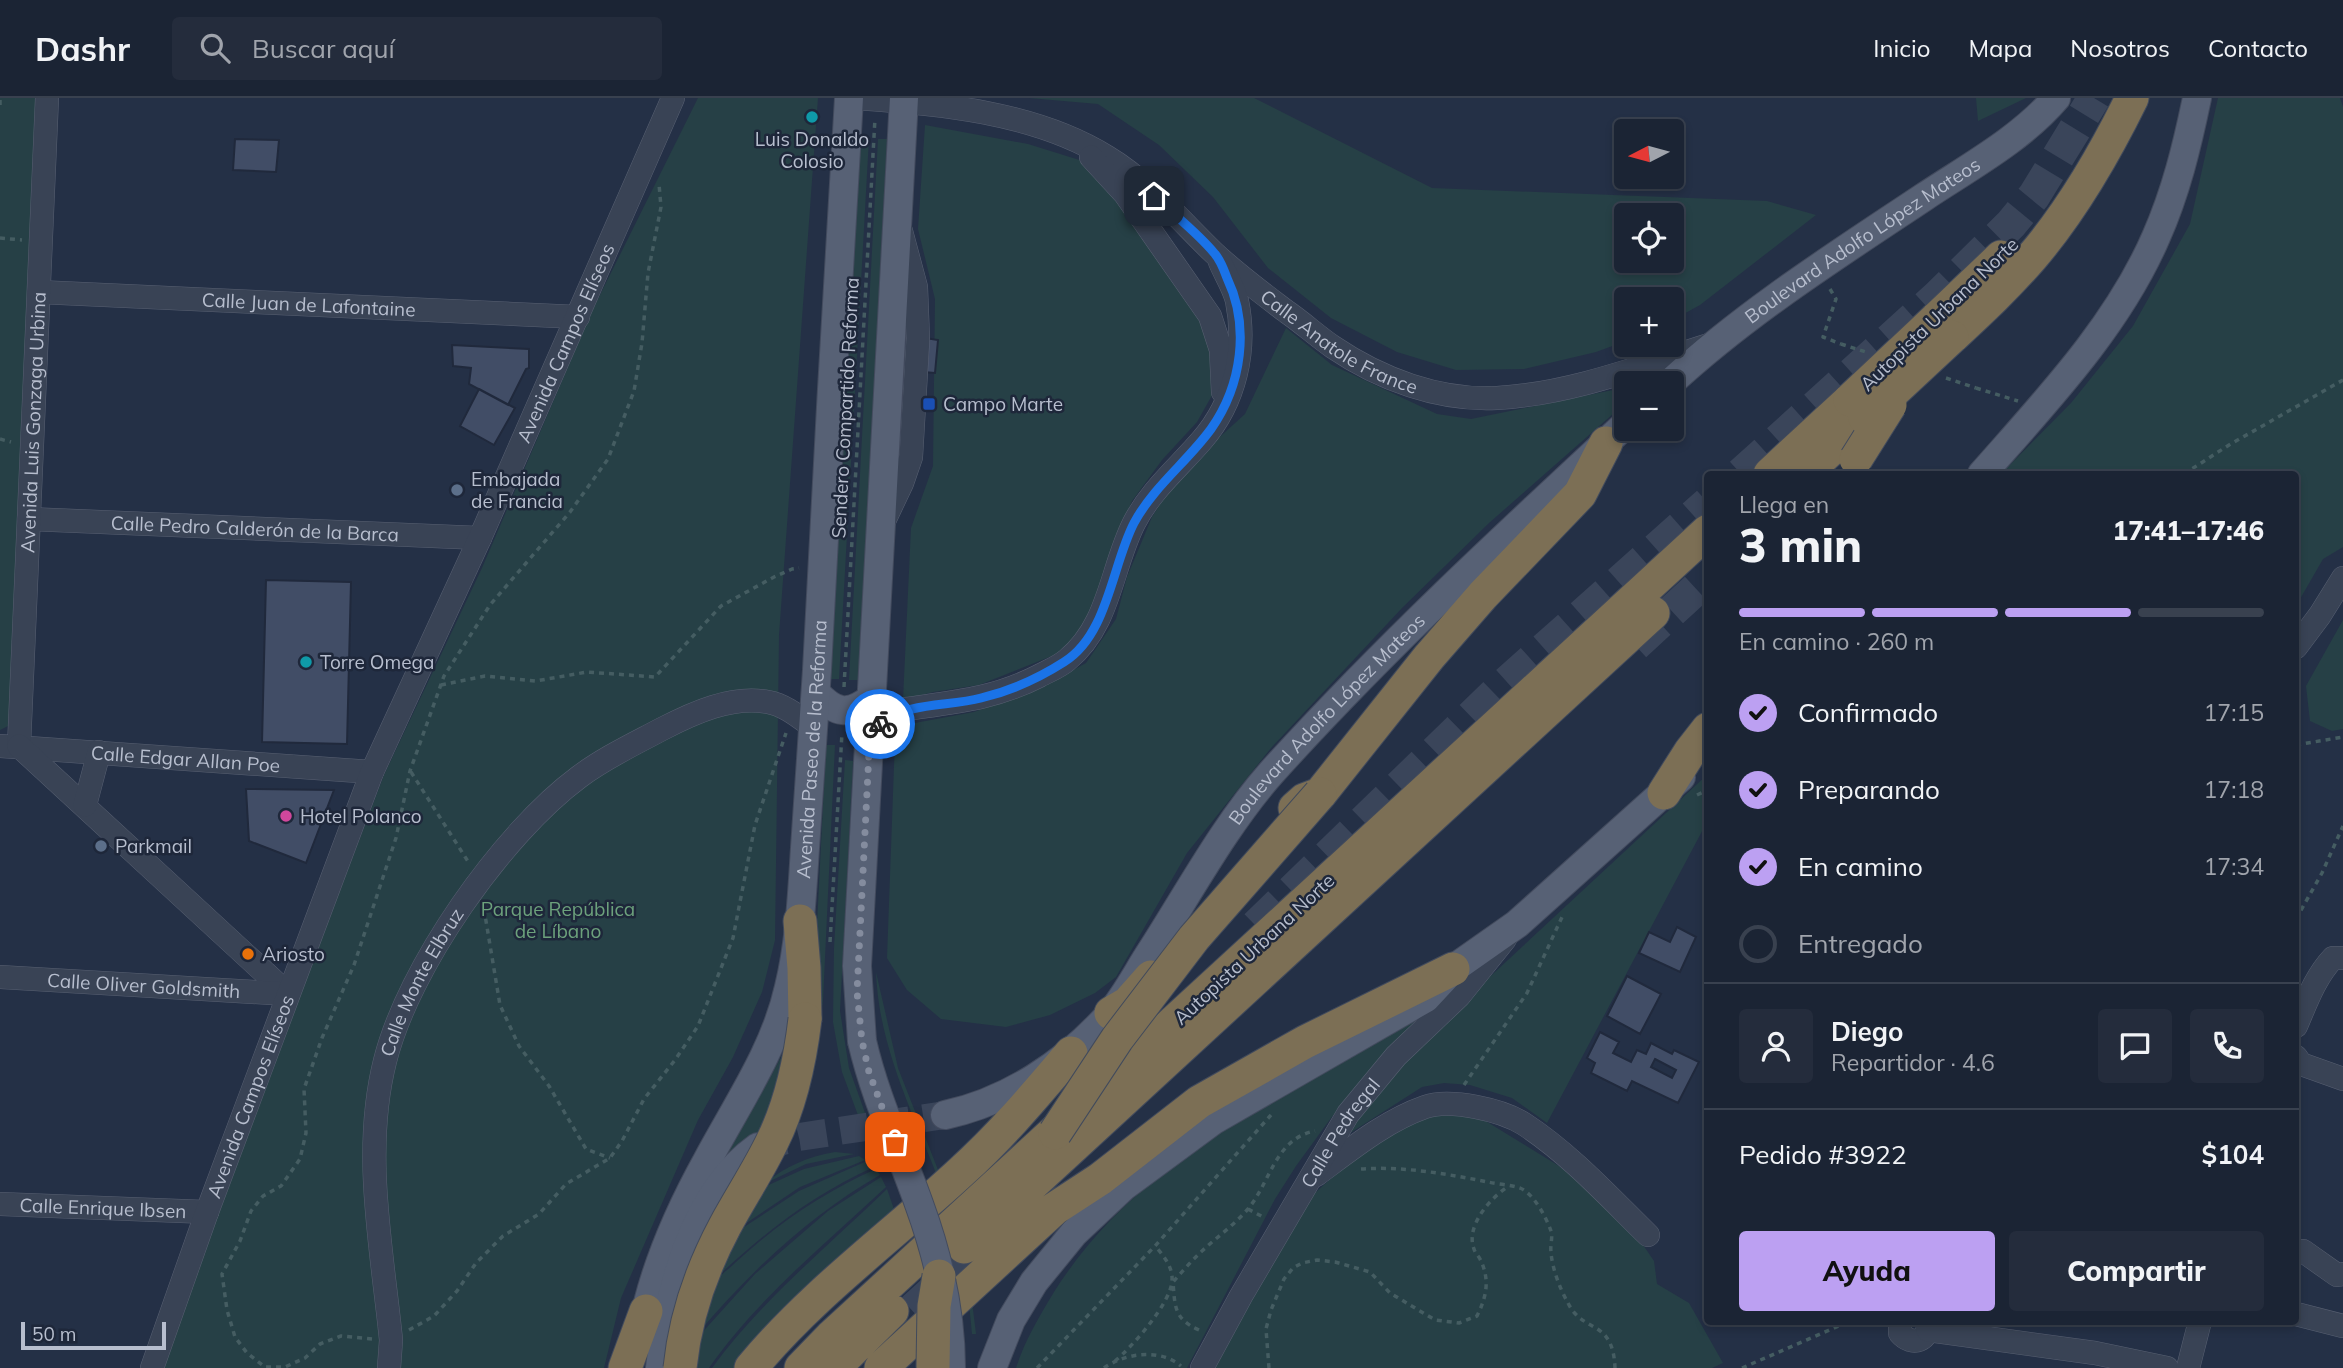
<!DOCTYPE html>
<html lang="es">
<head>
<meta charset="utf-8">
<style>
	body { margin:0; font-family:Mulish,sans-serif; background:#242c3c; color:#f1f3f6; height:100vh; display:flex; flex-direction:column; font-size:26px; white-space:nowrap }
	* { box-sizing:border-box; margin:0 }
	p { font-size:23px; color:#a0a4ac }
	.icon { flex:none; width:38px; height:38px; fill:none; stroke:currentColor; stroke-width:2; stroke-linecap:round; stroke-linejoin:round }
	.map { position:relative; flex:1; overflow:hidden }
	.side { position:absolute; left:1704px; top:373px; width:595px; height:854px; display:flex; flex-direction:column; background:#1b2434; border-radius:7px; box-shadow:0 4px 10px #0003,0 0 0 2px #39414f }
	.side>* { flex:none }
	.needle { width:46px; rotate:264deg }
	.buttons { position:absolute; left:1614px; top:21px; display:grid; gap:14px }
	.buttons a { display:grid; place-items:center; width:70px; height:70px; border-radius:7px; background:#1b2434; box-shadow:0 4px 10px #0003,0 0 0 2px #39414f; font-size:35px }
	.scale { position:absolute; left:21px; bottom:18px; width:145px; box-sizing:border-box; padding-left:7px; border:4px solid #b7bece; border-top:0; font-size:19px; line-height:24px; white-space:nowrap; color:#b7bece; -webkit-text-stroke:5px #1e273a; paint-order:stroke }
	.pin { position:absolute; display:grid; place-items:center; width:60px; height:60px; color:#fff; margin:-30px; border-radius:14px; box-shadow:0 4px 10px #0006 }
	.courier { position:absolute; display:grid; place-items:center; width:70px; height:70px; margin:-35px; border:5px solid #1a73e8; border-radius:50%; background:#fff; color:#222; box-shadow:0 2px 9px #0007 }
	.head em { font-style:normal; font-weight:800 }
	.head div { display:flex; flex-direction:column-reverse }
	.head { display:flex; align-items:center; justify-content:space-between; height:119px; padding:0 35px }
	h1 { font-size:46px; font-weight:800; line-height:52px }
	.bar { display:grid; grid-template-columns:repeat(4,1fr); gap:10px 7px; align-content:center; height:84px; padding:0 35px }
	.bar i { height:9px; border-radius:5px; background:#39414f }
	.bar .on { background:#bca0f2 }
	.bar p { grid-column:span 4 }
	.line { display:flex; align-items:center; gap:18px; padding:0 35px; border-top:2px solid #39414f }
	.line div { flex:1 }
	.round { display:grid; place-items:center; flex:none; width:74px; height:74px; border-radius:7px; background:#242c3c }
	ol { padding:0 35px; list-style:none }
	li { display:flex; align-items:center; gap:21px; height:77px }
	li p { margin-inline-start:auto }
	li .icon { padding:7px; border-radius:50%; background:#bca0f2; color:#111; stroke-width:4 }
	li:last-child { color:#a0a4ac }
	li i { width:38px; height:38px; border:4px solid #39414f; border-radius:50% }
	.cta { display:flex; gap:14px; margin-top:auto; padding:14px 35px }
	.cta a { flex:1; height:80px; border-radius:7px; background:#bca0f2; color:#111; font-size:28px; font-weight:800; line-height:80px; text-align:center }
	.cta a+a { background:#242c3c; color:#f1f3f6 }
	header { display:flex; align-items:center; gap:42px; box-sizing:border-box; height:98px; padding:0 35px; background:#1b2434; border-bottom:2px solid #39414f }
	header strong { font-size:33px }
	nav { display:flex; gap:38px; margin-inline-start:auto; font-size:24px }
	.search { width:490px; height:63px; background:#242c3c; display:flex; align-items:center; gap:18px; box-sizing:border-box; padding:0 24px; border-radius:7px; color:#a0a4ac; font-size:26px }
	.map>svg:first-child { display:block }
	.green { fill:#264046; fill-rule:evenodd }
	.building { fill:#414d66; stroke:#20293c; stroke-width:2; fill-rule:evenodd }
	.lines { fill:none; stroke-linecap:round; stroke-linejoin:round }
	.major-tunnel { stroke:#3a455a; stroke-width:28; stroke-dasharray:28 14; stroke-linecap:butt }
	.highway-tunnel { stroke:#3a455a; stroke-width:33; stroke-dasharray:33 17; stroke-linecap:butt }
	.minor-casing { stroke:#586072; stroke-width:24 }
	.major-casing { stroke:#434b5e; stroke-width:30 }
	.highway-casing { stroke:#414a5c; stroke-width:35 }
	.path { stroke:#455d62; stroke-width:3.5; stroke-dasharray:5 5; stroke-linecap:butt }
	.minor { stroke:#394355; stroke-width:23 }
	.major { stroke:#576175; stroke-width:28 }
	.highway { stroke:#7c6f55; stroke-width:33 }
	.major-bridge-casing { stroke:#434b5e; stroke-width:30; stroke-linecap:butt }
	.highway-bridge-casing { stroke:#414a5c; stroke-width:35; stroke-linecap:butt }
	.path-bridge { stroke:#455d62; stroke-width:3.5; stroke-dasharray:5 5; stroke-linecap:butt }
	.major-bridge { stroke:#576175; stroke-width:28 }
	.highway-bridge { stroke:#7c6f55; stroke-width:33 }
	.done { stroke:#848c9e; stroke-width:7; stroke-dasharray:0 12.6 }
	.route { stroke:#1a73e8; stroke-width:9 }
	.culture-dot { fill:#0f9aa8; stroke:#1e273a; stroke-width:2.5 }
	.transit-dot { fill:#1a4fb4; stroke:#1e273a; stroke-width:2.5 }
	.service-dot { fill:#5c6f8a; stroke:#1e273a; stroke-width:2.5 }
	.hotel-dot { fill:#d1479c; stroke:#1e273a; stroke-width:2.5 }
	.food-dot { fill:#e8710a; stroke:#1e273a; stroke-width:2.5 }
	.labels { text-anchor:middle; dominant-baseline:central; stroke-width:5; stroke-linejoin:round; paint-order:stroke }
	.poi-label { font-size:19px; fill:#b7bece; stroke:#1e273a; text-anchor:start }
	.street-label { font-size:19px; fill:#b7bece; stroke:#1e273a }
	.park-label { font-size:19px; fill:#6ca17c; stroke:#1e273a }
</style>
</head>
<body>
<header>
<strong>Dashr</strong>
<div class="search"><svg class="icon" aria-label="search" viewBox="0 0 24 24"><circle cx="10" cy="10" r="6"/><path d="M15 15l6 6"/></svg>Buscar aquí</div>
<nav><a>Inicio</a><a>Mapa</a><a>Nosotros</a><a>Contacto</a></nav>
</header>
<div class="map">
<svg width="2343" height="1270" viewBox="0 0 2343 1270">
	<rect width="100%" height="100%" fill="#243046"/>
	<path class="green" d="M0,0H38L10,624L8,628L0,632Z
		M698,0H818L779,537L775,842L762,894L733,959L698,1022L621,1200L604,1270H158L384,677L482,470L591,215Z
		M1029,0H1254L1432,90L1767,103L1816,117L1700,207L1671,223V201H1626V243L1596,254L1524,271L1456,272L1397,254L1331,220L1268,170L1213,99L1159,47L1098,6ZM1626,117H1671V163H1626Z
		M1976,0H2026L1978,23Z
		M2218,0H2340L2343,9V449L2323,461L2296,508V376H2001L2071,305L2133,228L2190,126Z
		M925,27L1028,46L1089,65L1151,124L1215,246V292L1197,324L1162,362L1132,403L1110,457L1095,514L1062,554L979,587L933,594L903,602L911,430L933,368L935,201L918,131Z
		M860,40H869L839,581H830Z
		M878,41H887L859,582H849Z
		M1286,230L1332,267L1437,316L1471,321L1613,292L1622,308L1489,425L1402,510L1271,650L1187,755L1116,879L1095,895L1050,917L1006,929L941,921L907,892L887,860L895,641L904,627L974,614L1041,590L1086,565L1116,521L1127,479L1152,419L1179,376L1245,316Z
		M2343,522V631L2332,633L2310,623L2306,588Z
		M826,647H835L823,903L815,953L817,827Z
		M845,662L853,663L840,913L849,970L879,1054L872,1055L842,974L833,924L834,850Z
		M1708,676V722L1547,1025L1512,1000L1470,987L1444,985L1422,989L1347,1037L1394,972L1467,900Z
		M876,874L898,970L951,1105L961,1139L969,1180L976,1236H972C968,1191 962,1147 947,1104C920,1028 879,956 876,874Z
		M1416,919L1420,924L1359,987L1331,1020L1296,1068L1275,1101L1187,1270H1016C1025,1242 1039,1219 1054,1194C1138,1061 1285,994 1416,919Z
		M785,952L771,1024L720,1069Z
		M1449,1015L1484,1022L1572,1076L1626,1122L1654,1163L1657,1186L1689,1205L1723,1265L1712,1270H1215L1305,1104L1347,1066L1420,1020Z
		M835,1054L854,1056L806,1066L764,1086C786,1068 807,1059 835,1054Z
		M859,1058L865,1062L800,1089L736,1132L762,1090L804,1071Z
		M867,1063L874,1069C812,1097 762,1136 713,1183L735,1135L799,1093Z
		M876,1071L880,1077C810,1117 751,1173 699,1234C703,1219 706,1202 713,1187C717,1179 729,1171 736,1164C777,1126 824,1094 876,1071Z
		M881,1079L886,1089C825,1146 757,1201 709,1270H693L699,1238L755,1176L828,1113Z
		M887,1091L896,1117L742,1270H712C762,1202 827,1149 887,1091Z"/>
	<path class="building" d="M235,41L279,42L276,74L233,72Z
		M925,240L938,242L935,275L923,274Z
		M452,247L529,251V270L526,271L508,307L469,286L471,270L453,268Z
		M479,291L515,310L494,347L460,328Z
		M266,482L351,484L347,646L262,644Z
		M246,691L334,692L306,765L249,743Z
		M1677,829L1696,839L1680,874L1639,855L1649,834L1670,844Z
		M1627,878L1661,896L1640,936L1607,918Z
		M1600,934L1619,944L1613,955L1631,964L1637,952L1646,956L1651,945L1672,956L1674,952L1699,964L1678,1005L1632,983L1627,993L1591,975L1595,965L1587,960ZM1655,961L1676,972L1672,980L1651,969Z"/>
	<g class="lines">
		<path class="major-tunnel" d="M758,1049L799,1039L945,1017"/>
		<path class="highway-tunnel" d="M1741,376L1938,198L2011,126L2034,98L2094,0
			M1635,547L1708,480
			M1256,828L1504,587L1708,405
			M875,1246L996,1136"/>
		<g class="minor-casing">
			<g id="minor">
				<path id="s1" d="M853,0C936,5 1035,14 1107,59C1147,83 1180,122 1213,154C1236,176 1262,195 1287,214C1303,225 1317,238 1333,249C1380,281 1439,303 1497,300C1570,296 1642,268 1712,246"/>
				<path d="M1091,59L1125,96L1210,218L1221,252L1223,294"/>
				<path id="s2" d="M39,194L578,219"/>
				<path id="s3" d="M29,421L480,440"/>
				<path d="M884,423L902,385L911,359L918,240L916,189L901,133"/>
				<path d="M2296,549L2320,517L2343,480"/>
				<path d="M870,634L895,616L906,611C955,604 994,601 1039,578C1048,573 1059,569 1067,562C1110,527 1111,470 1134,425C1151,392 1178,370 1202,342C1235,304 1247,252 1237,203C1234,190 1225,176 1220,164"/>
				<path id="s4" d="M0,648L372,674"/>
				<path id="s5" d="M19,648L47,0"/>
				<path d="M19,648L288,896"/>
				<path d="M85,707L99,654"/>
				<path id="s6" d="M0,879L288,896"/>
				<path d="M2296,928C2306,905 2315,879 2333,860H2343"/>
				<path d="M2296,959L2301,966L2343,981"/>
				<path d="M1316,1077C1350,1052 1385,1023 1425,1009C1450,1000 1502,1012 1524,1026C1570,1056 1609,1099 1648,1137"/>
				<path id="s7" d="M0,1106L207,1114"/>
				<path d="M2303,1153L2337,1177L2343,1176"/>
				<path d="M2296,1216L2343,1228"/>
				<path d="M1900,1223V1235C1912,1249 1930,1243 1928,1223"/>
				<path d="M1928,1232L2095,1255L2167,1270"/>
				<path id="s8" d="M152,1270L207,1114L372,674L480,440L673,0"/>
				<path id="s9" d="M389,1270L391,1242C382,1151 362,1054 385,963C408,870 502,736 579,679C604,660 634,646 662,631C693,615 732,597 768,604C785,607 799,619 813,629"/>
				<path id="s10" d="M1202,1270L1241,1198L1348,1016L1396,958L1459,898L1505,841"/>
				<path d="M2188,1270L2200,1223"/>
			</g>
		</g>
		<g class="major-casing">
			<g id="major">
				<path id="s11" d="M1670,285C1747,214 1837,157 1924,99C1969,69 2021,41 2056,0"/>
				<path d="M1982,376C2046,303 2117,229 2156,139C2176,94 2187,48 2197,0"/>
				<path d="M816,595C836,616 848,618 872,600"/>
				<path d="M862,943L857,868L904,0"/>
				<path id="s12" d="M945,1017C1009,1003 1066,965 1109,917C1125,899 1137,875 1150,855C1188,796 1225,727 1271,675C1382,552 1504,439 1626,326"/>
				<path id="s13" d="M642,1232C653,1171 678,1115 708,1061C738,1005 775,952 789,889C800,844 802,796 805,750C809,691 813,631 817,572C827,381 837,191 849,0"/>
				<path d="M660,1270C668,1195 693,1095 758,1049"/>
				<path d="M992,1270L1011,1222L1034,1184L1074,1135L1123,1089L1214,1022L1426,900L1453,871L1517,826L1681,679"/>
			</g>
		</g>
		<g class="highway-casing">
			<path id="highway" d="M1936,221L2001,159
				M1952,239C1980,213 2007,188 2032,159C2073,111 2104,57 2132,0
				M1770,376L1850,302
				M1804,376L1865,320
				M1664,695L1690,654L1708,631
				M1295,710L1304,702L1320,696L1429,559L1483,497L1580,396L1606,345
				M800,823L804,870L805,921
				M1111,915L1128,905L1151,879
				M964,1149L1653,515
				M625,1270L646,1213
				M751,1270C812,1196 892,1138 962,1073C1002,1037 1036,996 1071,955
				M801,1270L831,1239L1708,433
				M834,1270L892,1213
				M881,1270L1054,1111L1100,1081L1199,1004L1305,944L1453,871"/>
		</g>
		<path class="path" d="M0,7V0
			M0,140L22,142
			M1830,191L1836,201L1823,239L1841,246
			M1976,290L2018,303
			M0,341L11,344
			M2184,376L2229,347L2343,282
			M441,587L485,578L536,583L587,574L655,579L721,508L774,479L792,471L799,470
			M844,589L875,20
			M2296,647L2343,639
			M411,674L469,765
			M1697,697L1708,692
			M484,811L500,907L519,948L549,988L586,1051L610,1060
			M2296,821L2322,775L2343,728
			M830,844L842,635
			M1464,987L1527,895L1562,819
			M1361,1071C1403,1068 1447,1076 1488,1084C1498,1086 1511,1087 1520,1090C1534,1096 1546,1119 1551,1133C1553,1139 1550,1147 1551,1154C1552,1170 1560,1191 1568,1205C1583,1236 1613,1220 1615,1270
			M1248,1111L1265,1120
			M409,1232L434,1218L457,1193L476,1165L503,1138L539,1116L566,1086L610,1060L622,1043L644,1001L675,962L698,928L733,840L755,727L786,635
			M1199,1232C1174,1221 1175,1209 1173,1184C1182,1174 1192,1162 1202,1153C1217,1139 1234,1127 1247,1112C1270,1086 1275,1040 1315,1033
			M372,1241L341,1238L320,1246L305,1260L285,1269H265L247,1255L235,1239L227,1212L222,1176L240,1143L251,1113L263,1098L281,1088L300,1061L306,1035L304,991L322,940L354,867L396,740L410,673L444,578L490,507L570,414L608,361L634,293L642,245L648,175L661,109L659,86
			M1115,1263C1132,1249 1172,1204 1172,1182C1173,1169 1163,1157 1155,1148
			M1037,1270L1155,1148L1271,1017
			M1104,1270C1125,1255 1160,1250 1181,1268
			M1269,1270L1266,1231L1271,1212L1284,1181L1293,1170L1302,1165L1317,1162L1335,1164L1370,1174L1390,1195L1435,1222L1459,1225L1477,1218C1487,1198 1490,1181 1480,1161C1478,1157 1475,1155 1474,1151C1465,1128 1491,1099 1509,1088
			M1742,1270L1850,1223"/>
		<use href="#minor" class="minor"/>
		<use href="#major" class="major"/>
		<use href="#highway" class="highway"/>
		<g class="major-bridge-casing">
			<path id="major-bridge" d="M862,943C875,1000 900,1052 919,1106C938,1158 951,1215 951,1270"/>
		</g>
		<g class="highway-bridge-casing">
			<path id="highway-bridge" d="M1850,302L1936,221
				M1865,320L1952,239
				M1856,361L1890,307
				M1055,1035L1117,941L1194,840L1320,696
				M680,1270C685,1220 701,1173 725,1128C740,1100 758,1073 772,1044C791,1006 800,963 805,921
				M933,1270L934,1208L939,1178"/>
		</g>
		<path class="path-bridge" d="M1841,246L1866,254
			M1946,280L1976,290"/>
		<use href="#major-bridge" class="major-bridge"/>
		<use href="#highway-bridge" class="highway-bridge"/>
	</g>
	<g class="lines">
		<path class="done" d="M880,626L870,634L857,894L862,943L869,974L895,1044"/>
		<path class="route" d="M880,626C910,603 947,609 981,600C1010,593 1039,580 1064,564C1108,537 1112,467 1134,425C1154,388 1187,364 1211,331C1242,287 1250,228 1227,180C1224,172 1221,163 1215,156C1198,135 1174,117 1154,98"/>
	</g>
	<g class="culture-dot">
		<circle cx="812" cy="19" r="7"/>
		<circle cx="306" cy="564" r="7"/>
	</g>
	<rect class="transit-dot" x="922" y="299" width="14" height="14" rx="3.5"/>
	<g class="service-dot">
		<circle cx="457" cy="392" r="7"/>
		<circle cx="101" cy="748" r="7"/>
	</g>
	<circle class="hotel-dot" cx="286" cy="718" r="7"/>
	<circle class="food-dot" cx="248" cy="856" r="7"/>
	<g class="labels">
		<g class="poi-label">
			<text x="812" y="41" text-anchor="middle">Luis Donaldo<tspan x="812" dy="22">Colosio</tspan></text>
			<text x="943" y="306">Campo Marte</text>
			<text x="471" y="381">Embajada<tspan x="471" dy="22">de Francia</tspan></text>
			<text x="320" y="564">Torre Omega</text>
			<text x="300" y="718">Hotel Polanco</text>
			<text x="115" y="748">Parkmail</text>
			<text x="262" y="856">Ariosto</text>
		</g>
		<g class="street-label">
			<text stroke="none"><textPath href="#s11" startOffset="240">Boulevard Adolfo López Mateos</textPath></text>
			<text stroke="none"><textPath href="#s2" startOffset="270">Calle Juan de Lafontaine</textPath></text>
			<text transform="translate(1939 216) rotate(-44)">Autopista Urbana Norte</text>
			<text stroke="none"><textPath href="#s1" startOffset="562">Calle Anatole France</textPath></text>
			<text stroke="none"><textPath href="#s8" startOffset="1106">Avenida Campos Elíseos</textPath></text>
			<text transform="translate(845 310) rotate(-87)">Sendero Compartido Reforma</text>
			<text stroke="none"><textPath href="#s5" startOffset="324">Avenida Luis Gonzaga Urbina</textPath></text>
			<text stroke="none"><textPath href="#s3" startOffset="226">Calle Pedro Calderón de la Barca</textPath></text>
			<text stroke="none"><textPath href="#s12" startOffset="564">Boulevard Adolfo López Mateos</textPath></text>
			<text stroke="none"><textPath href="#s13" startOffset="614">Avenida Paseo de la Reforma</textPath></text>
			<text stroke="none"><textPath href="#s4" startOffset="186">Calle Edgar Allan Poe</textPath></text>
			<text transform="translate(1254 851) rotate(-43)">Autopista Urbana Norte</text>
			<text stroke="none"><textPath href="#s9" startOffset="396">Calle Monte Elbruz</textPath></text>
			<text stroke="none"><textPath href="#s6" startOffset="144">Calle Oliver Goldsmith</textPath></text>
			<text stroke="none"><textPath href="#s8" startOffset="289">Avenida Campos Elíseos</textPath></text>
			<text stroke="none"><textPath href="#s10" startOffset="273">Calle Pedregal</textPath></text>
			<text stroke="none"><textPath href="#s7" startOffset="103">Calle Enrique Ibsen</textPath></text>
		</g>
		<g class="park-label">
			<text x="558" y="811">Parque República<tspan x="558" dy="22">de Líbano</tspan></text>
		</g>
	</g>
</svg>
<div class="buttons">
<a><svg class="needle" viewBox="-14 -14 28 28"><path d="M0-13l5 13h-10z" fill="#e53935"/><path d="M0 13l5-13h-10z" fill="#a0a4ac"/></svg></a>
<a><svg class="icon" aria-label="locate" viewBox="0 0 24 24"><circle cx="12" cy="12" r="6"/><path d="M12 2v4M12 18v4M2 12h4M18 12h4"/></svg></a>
<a>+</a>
<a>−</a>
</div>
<div class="scale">50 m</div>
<div class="pin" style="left:895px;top:1044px;background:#ea580c"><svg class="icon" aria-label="bag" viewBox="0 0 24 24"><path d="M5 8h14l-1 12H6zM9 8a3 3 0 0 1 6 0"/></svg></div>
<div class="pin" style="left:1154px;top:98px;background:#1f2937"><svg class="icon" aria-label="home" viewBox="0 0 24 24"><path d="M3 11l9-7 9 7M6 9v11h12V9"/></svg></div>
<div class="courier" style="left:880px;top:626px"><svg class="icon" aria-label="bike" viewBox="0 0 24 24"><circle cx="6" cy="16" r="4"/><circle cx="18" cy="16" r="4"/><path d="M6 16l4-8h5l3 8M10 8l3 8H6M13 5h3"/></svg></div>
<section class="side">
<div class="head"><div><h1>3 min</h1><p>Llega en</p></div><em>17:41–17:46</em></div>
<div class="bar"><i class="on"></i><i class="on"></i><i class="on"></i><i></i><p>En camino · 260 m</p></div>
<ol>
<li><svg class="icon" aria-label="check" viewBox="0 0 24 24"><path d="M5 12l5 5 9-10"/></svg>Confirmado<p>17:15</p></li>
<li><svg class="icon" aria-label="check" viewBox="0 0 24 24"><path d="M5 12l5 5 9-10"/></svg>Preparando<p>17:18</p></li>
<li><svg class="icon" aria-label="check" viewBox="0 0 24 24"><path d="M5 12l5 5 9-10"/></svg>En camino<p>17:34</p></li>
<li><i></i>Entregado</li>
</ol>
<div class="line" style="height:126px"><a class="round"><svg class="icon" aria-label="person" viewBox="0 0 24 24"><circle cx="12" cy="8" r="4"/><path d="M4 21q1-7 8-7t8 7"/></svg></a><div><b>Diego</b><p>Repartidor · 4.6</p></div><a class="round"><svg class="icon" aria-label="chat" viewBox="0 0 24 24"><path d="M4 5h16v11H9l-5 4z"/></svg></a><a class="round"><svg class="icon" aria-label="phone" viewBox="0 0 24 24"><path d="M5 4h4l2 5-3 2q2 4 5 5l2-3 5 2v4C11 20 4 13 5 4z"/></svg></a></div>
<div class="line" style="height:91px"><div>Pedido #3922</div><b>$104</b></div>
<div class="cta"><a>Ayuda</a><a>Compartir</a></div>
</section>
</div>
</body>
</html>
